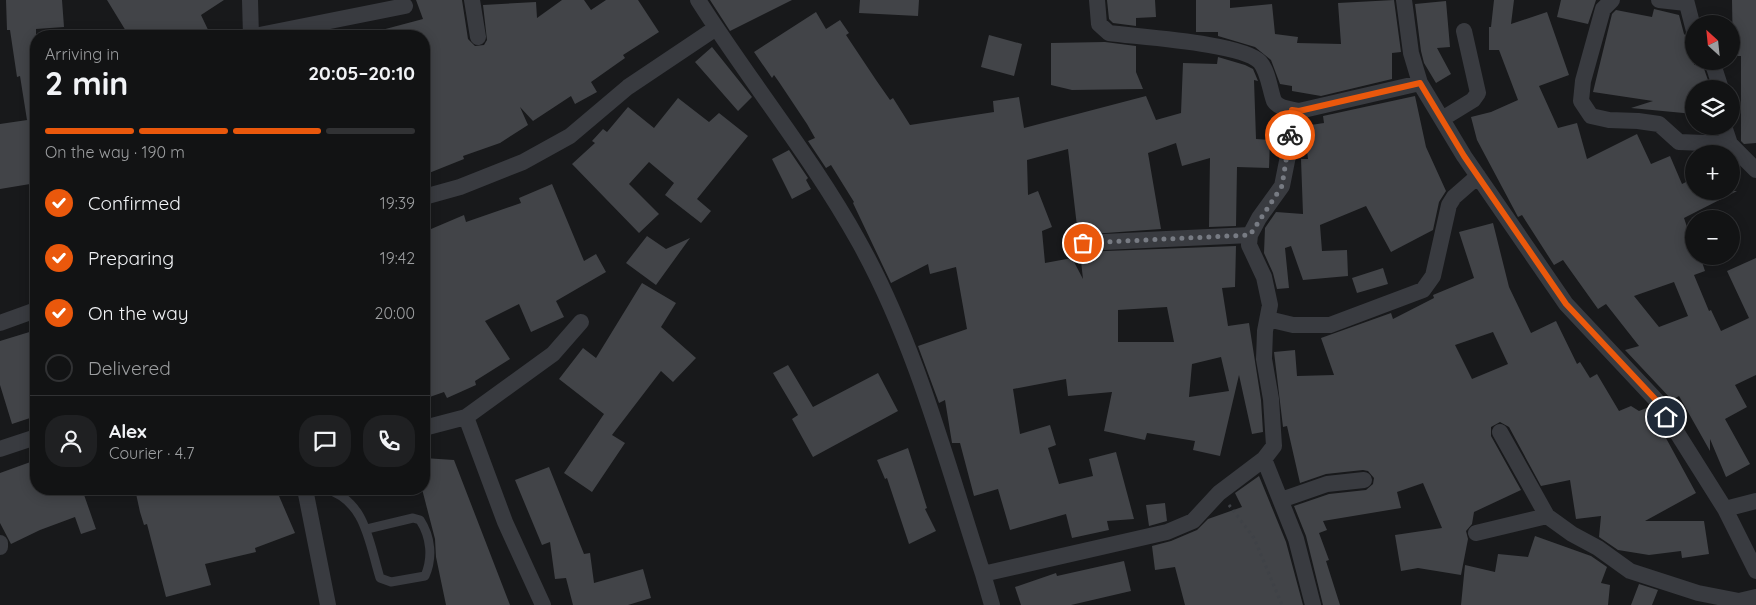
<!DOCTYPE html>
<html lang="en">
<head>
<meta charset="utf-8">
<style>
	body { margin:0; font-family:Quicksand,sans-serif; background:#1f2022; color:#f1f3f6; height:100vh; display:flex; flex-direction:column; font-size:19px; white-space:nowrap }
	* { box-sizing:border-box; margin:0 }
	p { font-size:16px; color:#9c9ea0 }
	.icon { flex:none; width:28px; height:28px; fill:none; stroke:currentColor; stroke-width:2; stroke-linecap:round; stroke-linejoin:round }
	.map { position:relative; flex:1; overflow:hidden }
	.side { position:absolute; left:30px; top:30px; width:400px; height:465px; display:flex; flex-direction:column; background:#121314; border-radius:20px; box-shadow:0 2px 12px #0003,0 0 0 1px #313234 }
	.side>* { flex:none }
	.needle { width:32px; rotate:333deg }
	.tools { position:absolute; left:1685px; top:15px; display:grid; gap:10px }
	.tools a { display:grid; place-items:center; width:55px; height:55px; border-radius:50%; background:#121314; box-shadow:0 2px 12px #0003,0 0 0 1px #313234; font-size:25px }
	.pin { position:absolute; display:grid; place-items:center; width:42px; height:42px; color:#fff; margin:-21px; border:2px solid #fff; border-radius:50%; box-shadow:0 1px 5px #0007 }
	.courier { position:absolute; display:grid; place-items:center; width:50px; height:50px; margin:-25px; border:4px solid #ea580c; border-radius:50%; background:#fff; color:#222; box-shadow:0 1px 6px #0007 }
	.summary em { font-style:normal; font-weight:800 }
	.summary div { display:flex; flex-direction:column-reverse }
	.summary { display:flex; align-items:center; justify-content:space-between; height:85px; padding:0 15px }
	h1 { font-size:32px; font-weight:800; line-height:38px }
	.bar { display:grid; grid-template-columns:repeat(4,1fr); gap:8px 5px; align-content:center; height:60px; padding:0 15px }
	.bar i { height:6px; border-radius:4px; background:#313234 }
	.bar .on { background:#ea580c }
	.bar p { grid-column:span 4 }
	.line { display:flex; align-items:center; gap:12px; padding:0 15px; border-top:1px solid #313234 }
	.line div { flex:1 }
	.round { display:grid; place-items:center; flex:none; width:52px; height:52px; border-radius:20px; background:#1f2022 }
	ol { padding:0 15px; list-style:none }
	li { display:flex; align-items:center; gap:15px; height:55px }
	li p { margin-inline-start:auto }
	li .icon { padding:5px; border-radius:50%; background:#ea580c; color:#fff; stroke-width:4 }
	li:last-child { color:#9c9ea0 }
	li i { width:28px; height:28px; border:2px solid #313234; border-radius:50% }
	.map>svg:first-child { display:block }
	.building { fill:#424448; fill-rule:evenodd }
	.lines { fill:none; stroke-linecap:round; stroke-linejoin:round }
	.path { stroke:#3f4247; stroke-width:3; stroke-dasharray:2.5 4; stroke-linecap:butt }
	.lane { stroke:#393b40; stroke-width:9 }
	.street { stroke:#393b40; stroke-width:16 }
	.done { stroke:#777b83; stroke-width:5; stroke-dasharray:0 9 }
	.route { stroke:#ea580c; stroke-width:6 }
</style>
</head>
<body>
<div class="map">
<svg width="1756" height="605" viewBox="0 0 1756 605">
	<rect width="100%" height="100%" fill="#18191b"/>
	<path class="building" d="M6,0H62L64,27L36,29V183L0,189V124L34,119L27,120L20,76L17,77L10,30H7Z
		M107,0H224L201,15L211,36H129Z
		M416,0H462L468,39L475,46L484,45L487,40L483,5L536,2L537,18L562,0H584L591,10L606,0H638L659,32L623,55L625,58L591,82L597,92L575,104L571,96L533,121L520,107L528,125L500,143L463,156L464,159L424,175V36H379L378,31L423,19Z
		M710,0H792L730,31Z
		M860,0H919L918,16L859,13Z
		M1107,0H1155L1156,17L1136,18V26L1113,23L1109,19Z
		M1196,0H1230V8L1272,4L1275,34L1298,37L1297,43L1341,44L1338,3L1394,0L1401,52L1392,53V79L1321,96L1292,91V86L1280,84L1271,60L1255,47L1218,36V32H1196Z
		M1494,0H1514L1511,24L1547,12L1569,75L1539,86L1558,128L1577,123L1587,159L1637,134L1651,164L1670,156L1682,184L1694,178V191H1737L1684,218L1694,248V256H1700L1705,271L1694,275L1709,311L1711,310L1721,331L1749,318L1727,271L1756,258V375L1735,385L1747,407L1725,419L1750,464L1726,477L1710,439V451L1679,396L1672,400L1625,350L1639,346L1606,304L1598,309L1563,260L1554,265L1522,215L1518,217L1477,140L1471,117L1491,112L1518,100L1499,50H1489V27H1491ZM1674,282L1688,316L1659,327L1634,296Z
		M1561,0H1596L1588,24L1557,17Z
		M1732,0H1756V143L1744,144L1741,141V56H1733Z
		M1446,1L1450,47L1437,48L1451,74L1436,83L1424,63L1421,51L1415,4Z
		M1654,9L1679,15L1684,34L1692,41L1691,49L1694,50V65L1702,63L1710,86L1694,89V114L1631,108L1653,101L1593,92L1612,14L1616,10L1652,17Z
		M816,12L826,29L840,20L849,33L846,35L876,80L890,100L893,98L910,125L994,112L993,101L1019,97L1024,128L1146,96L1156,120L1181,113L1183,63L1217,64L1218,57L1245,65L1253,69L1258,81L1254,80L1256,139L1270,140L1269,168L1237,167L1236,226L1209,227L1210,158L1182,166L1176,143L1148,153L1161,229L1078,235L1068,149L1027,160L1028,195L1038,191L1052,227L1042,231L1045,263L1072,258L1083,279L1080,252L1236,246L1235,287L1222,288L1228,326L1249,323L1261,400L1263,432L1252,434L1239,375L1220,456L1193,450L1195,441L1147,433L1145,440L1104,431L1112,392L1068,396L1066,379L1013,389L1020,434L1050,425L1056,445L1048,448L1059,484L1093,476L1089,459L1116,452L1134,519L1107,521L1109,530L1072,538L1066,514L1010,530L998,489L974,496L960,443H952L945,400L939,403L918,346L967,329L956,267L930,274L928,264L891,283L853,203L854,202L831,165L826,168L808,141L815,138L807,124L779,82L774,75L772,78L754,52ZM1167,307L1174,342H1118V310ZM1221,357L1229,391L1189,397L1192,364Z
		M989,35L1022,44L1014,76L981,67Z
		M1105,42L1136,46V72L1143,89L1072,90L1051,85V43Z
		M712,47L752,97L738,111L695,62Z
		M1415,96L1426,147L1446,191L1439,202L1433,230L1391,252L1366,206L1320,225L1322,251L1347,250L1348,276L1303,280L1291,246L1285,248L1289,288L1277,289L1273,273L1264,253L1265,228L1276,212L1303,214L1301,159H1308L1304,126L1324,123L1323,116Z
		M678,98L709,122L719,113L748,136L697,199L711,211L701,223L665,195L674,183L649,162L629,184L659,214L639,233L572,164L595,143L592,141L603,129L607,132L628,107L654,128Z
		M789,150L808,178L806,180L811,189L792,199L772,159Z
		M552,184L584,261L596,254L606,272L556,301L564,317L531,332L519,304L485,321L510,359L475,381L476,385L447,398L444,392L424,399V232L464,215L466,222L521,203L519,198Z
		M1493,223L1509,287L1531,333L1556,321L1577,364L1580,362L1590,378L1597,374L1619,411L1631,406L1639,411L1649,407L1696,493L1645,521H1704L1709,554L1682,558L1681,551L1649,555L1618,550L1599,537L1601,516L1576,519L1570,480L1541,486L1509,427L1500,422L1491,427V436L1521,490L1474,512L1472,524L1466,531L1468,539L1461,575L1418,568L1401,571L1395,535L1442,528L1423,483L1397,492L1401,508L1323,521L1327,530L1319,533L1329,560L1326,561L1340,605H1323L1306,536L1294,506L1329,494L1366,490L1373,484L1374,478L1368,471L1363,470L1326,474L1300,483L1287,426L1283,427L1274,352L1295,350L1297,376L1334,375L1321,338L1391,313L1393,319L1434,298L1433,295L1474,278L1459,232ZM1493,332L1508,364L1472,379L1455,345Z
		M647,236L666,249L690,238L656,285L626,263Z
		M1383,268L1388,284L1357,293L1352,278Z
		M642,283L676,303L661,327L696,358L673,382L661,371L612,435L625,443L592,492L564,473L604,414L559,379L583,348L596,358Z
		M36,330V416L12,424L0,385V341Z
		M788,365L813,407L878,373L898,411L813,457L792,419L798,415L773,373Z
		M908,448L927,508L925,509L936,531L909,544L887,478L885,479L877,460Z
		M424,458L454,460L510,605H446L436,557L435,539L422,489H424Z
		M36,460V489H82L96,529L81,534L75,517L40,530L11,544L0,523V473Z
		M549,467L584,554L590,553L594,583L643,569L651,598L628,605H573L566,578L555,579L550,542L542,545L515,480Z
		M1259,476L1286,542L1303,605H1185L1175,567L1155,570L1152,546L1171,541L1197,530L1208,519L1242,507L1235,493Z
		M135,489H276L295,533L255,548L256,552L205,564L211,585L166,597L147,524L144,525L140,512Z
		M1165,503L1167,521L1149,526L1146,505Z
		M1535,536L1591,556L1607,567L1601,583L1610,585L1608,605H1461L1465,565L1495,572L1498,554L1528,557Z
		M1124,561L1131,591L1071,605H1021L1015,587L1056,573L1057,576Z
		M1639,584L1658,590L1652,605H1631Z"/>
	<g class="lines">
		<path class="path" d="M1229,505L1254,538L1282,605"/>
		<path class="lane" d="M325,489C366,500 369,543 380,578L391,582L425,576C433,558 431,537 420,520L413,518L367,529"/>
		<path class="street" d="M250,0L251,36
			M472,0L478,37
			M698,0C750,82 812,157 859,242C916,344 947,464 983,574L992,605
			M1097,0L1099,24L1109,33C1138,37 1243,43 1260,62C1268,71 1270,90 1274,101C1279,109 1291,109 1299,111L1420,83
			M1404,0L1411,53L1420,83L1464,156L1566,304L1657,401L1725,509L1756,571
			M1612,0L1603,9L1583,81L1581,101L1591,116L1609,120L1638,121L1659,124L1679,142L1730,144
			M1659,0L1686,3
			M1686,0L1694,31
			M255,36L405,6
			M1712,61L1721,89
			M1442,119L1473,100L1478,93L1464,31
			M1724,126L1730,144L1756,170
			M424,197L460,187L523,162L570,136L628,87L716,28
			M1083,243L1250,235
			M1268,319L1293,325H1330L1423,290L1433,276L1449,205L1454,197L1478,176
			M0,323L36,310
			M466,417L505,522L543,605
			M424,428L466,417L553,354L581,322
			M1500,432L1547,516L1572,534L1598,548L1630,571L1698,593L1739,601L1756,597
			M0,449L36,437
			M1264,459L1296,539L1313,605
			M305,489L328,605
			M1281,500L1327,484L1364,480
			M1725,509L1756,501
			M1476,533L1547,516
			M0,543V547
			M983,574L1167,532L1193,521L1219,493L1264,459L1274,446L1271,399L1264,359L1265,331L1270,305L1264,277L1249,245L1250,235L1259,218L1282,186L1289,151L1292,110"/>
	</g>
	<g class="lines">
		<path class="done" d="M1083,243L1250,235L1282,186L1290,135"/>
		<path class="route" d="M1290,135L1292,110L1299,111L1420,83L1464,156L1566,304L1657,401L1666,417"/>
	</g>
</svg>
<div class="tools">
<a><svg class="needle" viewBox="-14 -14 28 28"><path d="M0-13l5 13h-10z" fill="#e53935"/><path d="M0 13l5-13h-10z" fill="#9c9ea0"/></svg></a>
<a><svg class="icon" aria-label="layers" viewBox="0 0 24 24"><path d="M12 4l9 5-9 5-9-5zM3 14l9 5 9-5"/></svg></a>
<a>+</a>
<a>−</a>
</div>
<div class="pin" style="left:1083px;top:243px;background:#ea580c"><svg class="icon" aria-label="bag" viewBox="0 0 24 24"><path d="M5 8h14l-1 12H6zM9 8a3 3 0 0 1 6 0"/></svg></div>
<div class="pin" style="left:1666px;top:417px;background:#1f2937"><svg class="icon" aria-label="home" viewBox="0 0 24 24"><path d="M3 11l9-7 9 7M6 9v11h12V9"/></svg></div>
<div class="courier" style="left:1290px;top:135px"><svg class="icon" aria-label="bike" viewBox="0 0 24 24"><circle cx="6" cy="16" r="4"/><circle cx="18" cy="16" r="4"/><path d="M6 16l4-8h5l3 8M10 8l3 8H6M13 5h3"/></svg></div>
<section class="side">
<div class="summary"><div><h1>2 min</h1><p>Arriving in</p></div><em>20:05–20:10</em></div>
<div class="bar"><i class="on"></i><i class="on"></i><i class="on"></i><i></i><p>On the way · 190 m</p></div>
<ol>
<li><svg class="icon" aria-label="check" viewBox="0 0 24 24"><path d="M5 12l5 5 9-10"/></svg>Confirmed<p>19:39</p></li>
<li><svg class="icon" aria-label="check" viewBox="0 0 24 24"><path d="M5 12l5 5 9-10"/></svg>Preparing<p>19:42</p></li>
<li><svg class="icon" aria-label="check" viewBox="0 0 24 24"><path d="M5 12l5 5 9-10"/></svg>On the way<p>20:00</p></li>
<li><i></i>Delivered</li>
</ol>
<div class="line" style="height:90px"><a class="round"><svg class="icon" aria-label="person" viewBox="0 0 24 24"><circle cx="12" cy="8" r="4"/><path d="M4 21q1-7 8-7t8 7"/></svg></a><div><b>Alex</b><p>Courier · 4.7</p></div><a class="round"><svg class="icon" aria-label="chat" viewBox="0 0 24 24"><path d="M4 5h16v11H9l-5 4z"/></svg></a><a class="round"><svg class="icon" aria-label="phone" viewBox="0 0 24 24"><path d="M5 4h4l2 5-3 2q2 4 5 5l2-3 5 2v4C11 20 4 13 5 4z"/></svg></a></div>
</section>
</div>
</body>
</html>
